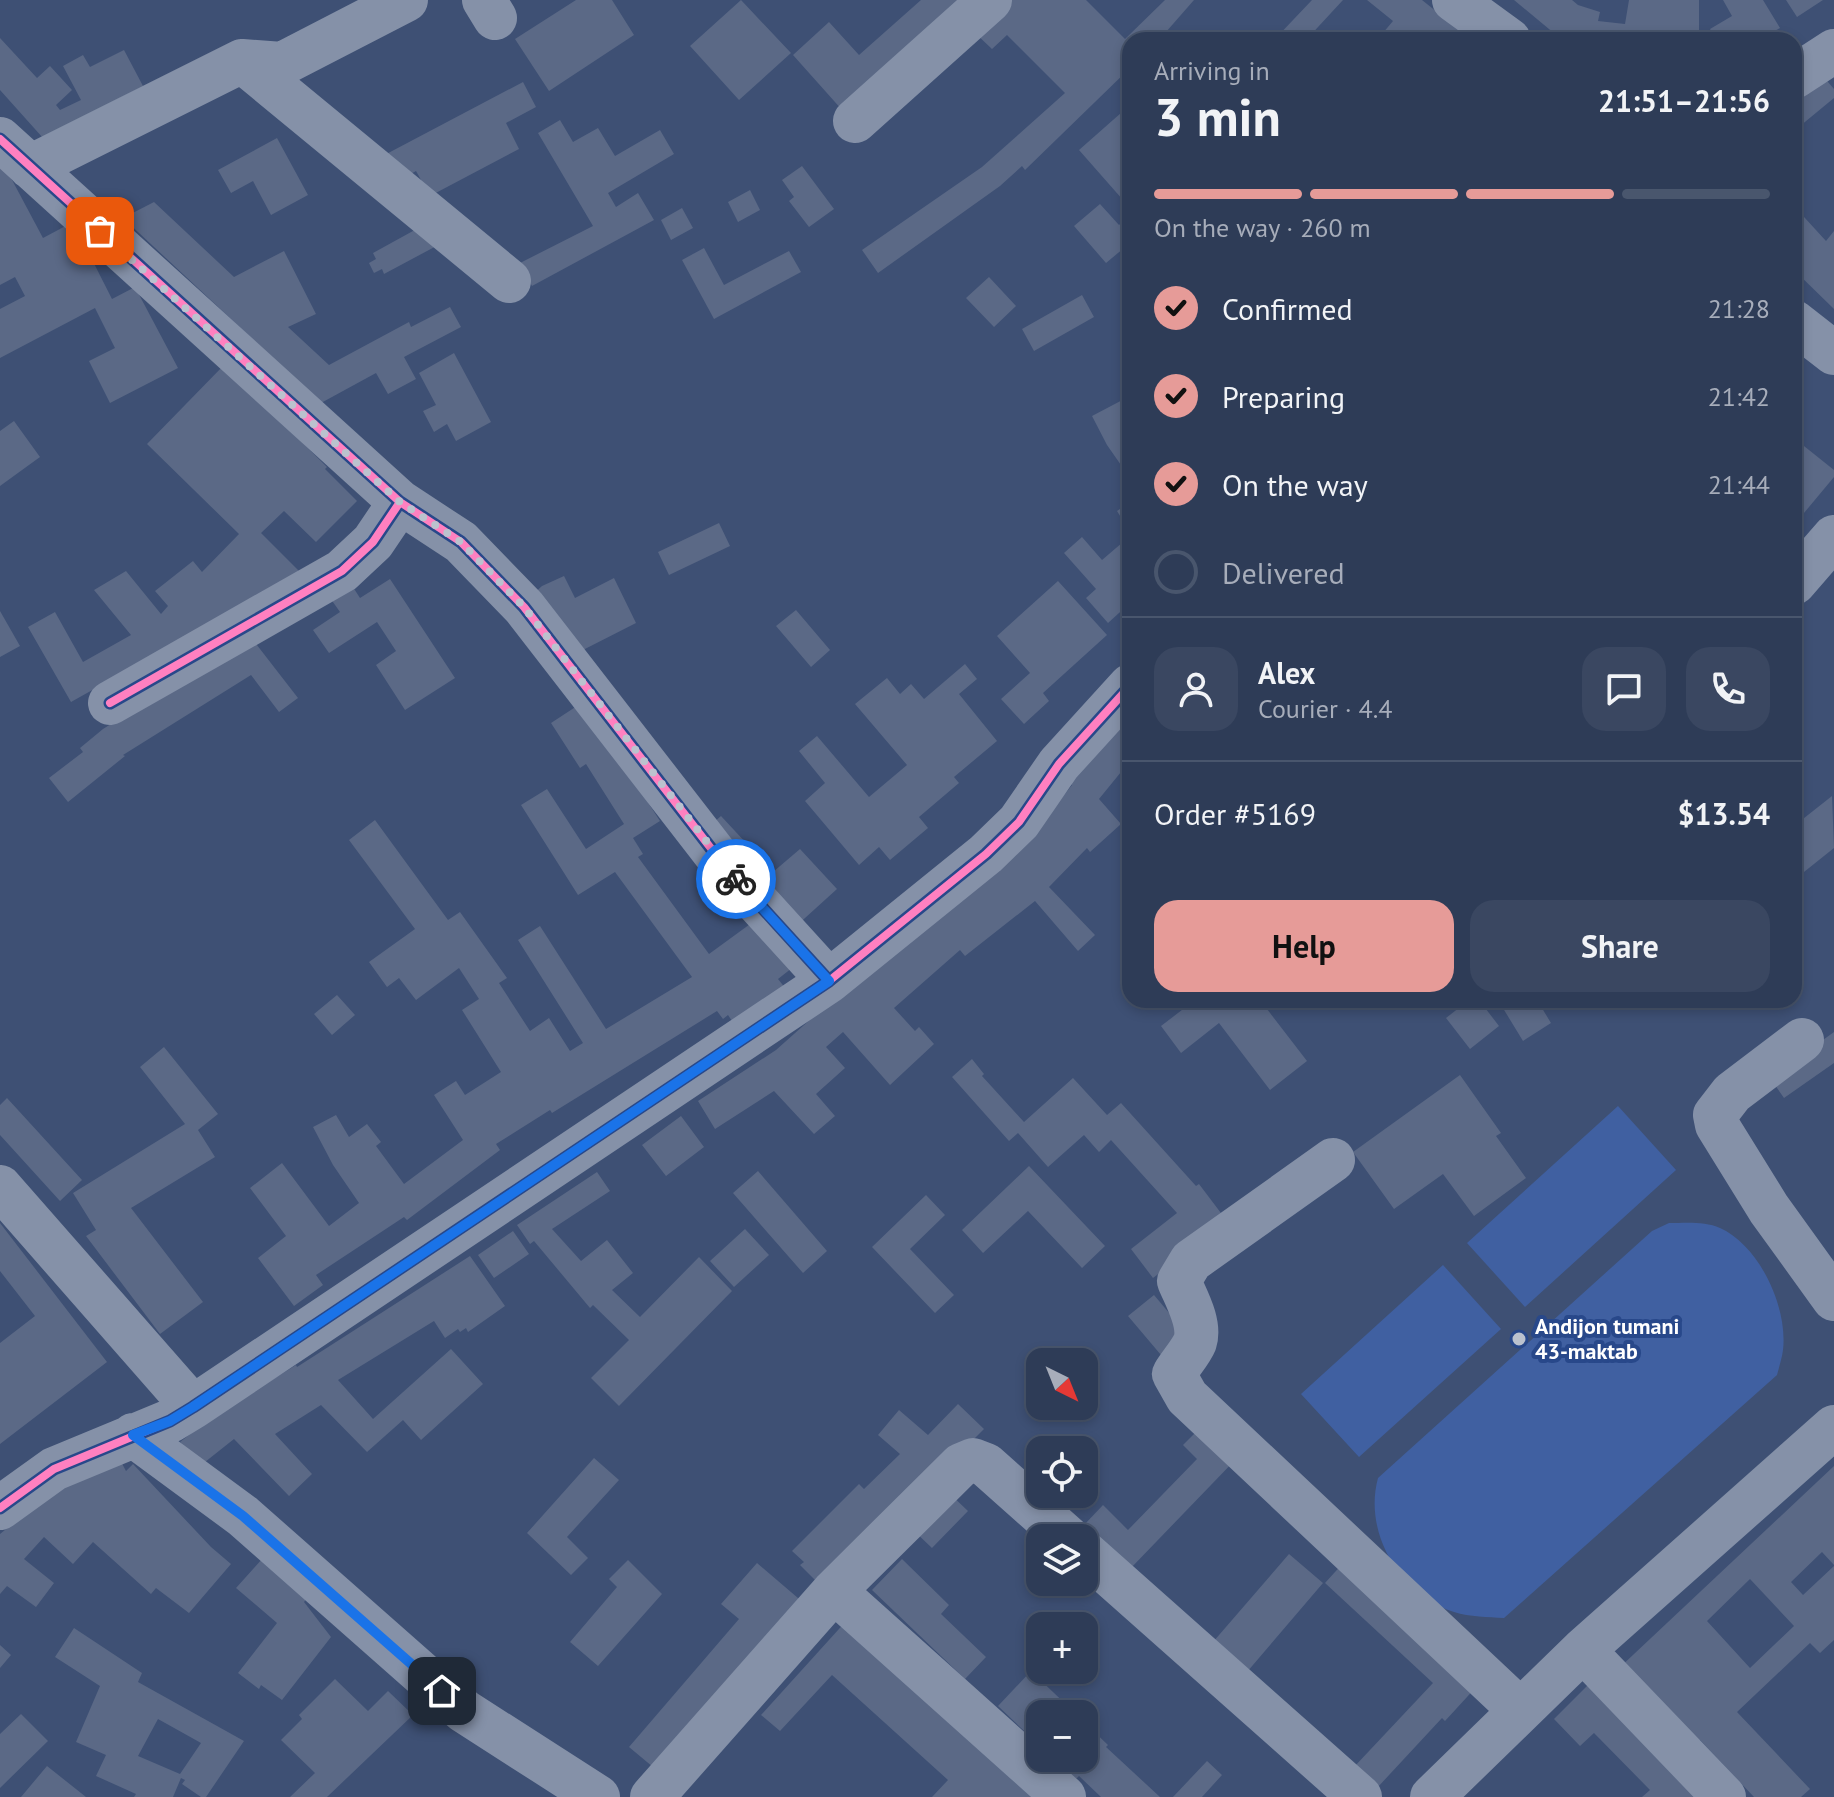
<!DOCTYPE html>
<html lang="en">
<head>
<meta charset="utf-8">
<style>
	body { margin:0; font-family:"PT Sans",sans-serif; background:#3a4761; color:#f1f3f6; height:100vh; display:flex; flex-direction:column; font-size:30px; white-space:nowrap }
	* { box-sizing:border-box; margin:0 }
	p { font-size:26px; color:#a7adba }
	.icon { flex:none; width:44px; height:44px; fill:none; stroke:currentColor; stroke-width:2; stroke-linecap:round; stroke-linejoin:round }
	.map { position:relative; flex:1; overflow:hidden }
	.details { position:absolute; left:1122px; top:32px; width:680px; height:976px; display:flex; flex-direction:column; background:#2e3c57; border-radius:24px; box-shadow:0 4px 12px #0003,0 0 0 2px #49566d }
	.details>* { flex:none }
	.needle { width:52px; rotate:137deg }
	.fabs { position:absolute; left:1026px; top:1348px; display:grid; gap:16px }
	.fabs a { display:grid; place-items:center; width:72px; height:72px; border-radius:16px; background:#2e3c57; box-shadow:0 4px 12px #0003,0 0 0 2px #49566d; font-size:40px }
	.pin { position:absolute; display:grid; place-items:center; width:68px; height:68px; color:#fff; margin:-34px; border-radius:16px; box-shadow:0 4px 12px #0006 }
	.courier { position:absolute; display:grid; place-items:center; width:80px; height:80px; margin:-40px; border:6px solid #1a73e8; border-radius:50%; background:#fff; color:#222; box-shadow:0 2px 10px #0007 }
	.summary em { font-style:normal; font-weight:700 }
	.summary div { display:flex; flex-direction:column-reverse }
	.summary { display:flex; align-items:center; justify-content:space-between; height:136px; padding:0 32px }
	h1 { font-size:52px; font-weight:700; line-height:60px }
	.bar { display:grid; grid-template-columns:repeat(4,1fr); gap:12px 8px; align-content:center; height:96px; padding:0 32px }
	.bar i { height:10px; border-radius:6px; background:#49566d }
	.bar .selected { background:#e69b98 }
	.bar p { grid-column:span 4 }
	.line { display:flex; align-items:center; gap:20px; padding:0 32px; border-top:2px solid #49566d }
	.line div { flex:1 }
	.round { display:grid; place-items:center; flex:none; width:84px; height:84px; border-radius:24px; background:#3a4761 }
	ol { padding:0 32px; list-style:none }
	li { display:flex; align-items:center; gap:24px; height:88px }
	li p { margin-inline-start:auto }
	li .icon { padding:8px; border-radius:50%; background:#e69b98; color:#111; stroke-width:4 }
	li:last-child { color:#a7adba }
	li i { width:44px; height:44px; border:4px solid #49566d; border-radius:50% }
	.cta { display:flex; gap:16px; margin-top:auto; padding:16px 32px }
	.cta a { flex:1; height:92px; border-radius:24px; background:#e69b98; color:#111; font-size:32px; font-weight:700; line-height:92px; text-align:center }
	.cta a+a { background:#3a4761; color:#f1f3f6 }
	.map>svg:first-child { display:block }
	.green { fill:#4060a1 }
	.building { fill:#5b6986; fill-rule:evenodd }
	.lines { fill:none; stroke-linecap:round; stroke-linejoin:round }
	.minor { stroke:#8591a8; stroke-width:44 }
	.cycleway-casing { stroke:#28488a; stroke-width:13 }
	.cycleway { stroke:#ff80c0; stroke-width:8 }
	.done { stroke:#bbc2ce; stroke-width:8; stroke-dasharray:0 14.4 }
	.route { stroke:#1a73e8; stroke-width:10 }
	.poi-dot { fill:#bbc2ce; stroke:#28488a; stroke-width:3 }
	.labels { text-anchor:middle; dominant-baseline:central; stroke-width:8; stroke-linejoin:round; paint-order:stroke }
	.poi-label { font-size:22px; font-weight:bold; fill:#fff; stroke:#28488a; text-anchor:start }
</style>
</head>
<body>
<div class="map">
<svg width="1834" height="1797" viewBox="0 0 1834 1797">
	<rect width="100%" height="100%" fill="#3e5074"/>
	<path class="green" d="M1618,1106L1676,1170L1525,1307L1467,1243Z
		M1669,1223C1685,1223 1705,1221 1720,1228C1760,1246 1788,1308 1783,1350C1782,1358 1779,1367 1777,1375L1504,1618C1488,1617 1470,1617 1454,1612C1400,1595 1363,1533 1378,1478L1652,1231Z
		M1443,1265L1501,1329L1359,1457L1301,1394Z"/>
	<path class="building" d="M576,0H612L634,35L549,91L515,39Z
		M741,0L791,53L739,100L690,46Z
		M921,0H967L843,111L793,55L829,22L859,55Z
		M1006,0H1086L1125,39L1165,0H1194L1159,40H1130V68L1025,170L1022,166L1000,186L878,273L862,250L982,167L1065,93L1007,35L992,49L974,32Z
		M1312,0H1343L1306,40H1274Z
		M1367,0H1422L1472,40H1377L1393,21Z
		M1514,0H1572L1578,5L1600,12L1598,21L1625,24L1629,0H1699V40H1565L1554,37L1555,34Z
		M1723,0H1763L1780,28L1759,40H1716L1710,29L1732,16Z
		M1786,0H1823L1797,17Z
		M0,38L37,78L50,66L72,90L56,105L60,110L81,100L63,66L83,55L90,67L124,50L143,86L43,138L0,90Z
		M1822,75L1834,89V98L1794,131V91Z
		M523,82L536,107L506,123L519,149L430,196L416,171L398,181L375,160Z
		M1130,105V208L1079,150Z
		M560,120L573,142L598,128L615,156L660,130L674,154L608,193L616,207L638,193L654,220L532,286L520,263L593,226L538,133Z
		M277,138L308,195L271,215L253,181L231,193L218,170Z
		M3,163L43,238L73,222L112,299L135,287L178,368L110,403L89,361L115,348L95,308L0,358V309L25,296L15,277L0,285V165Z
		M802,166L834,209L809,227L789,201L794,197L782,180Z
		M750,190L760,210L738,222L728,202Z
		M154,202L234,277L284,251L316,314L288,327L329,365L409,322L411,327L450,307L461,327L404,357L416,379L388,394L376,373L321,403L123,218Z
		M1100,204L1119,225L1130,215V243L1106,263L1074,226Z
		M1794,206L1826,241L1834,231V309L1794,270Z
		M682,208L693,228L671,240L661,220Z
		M422,226L442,243L384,274L382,269L374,273L369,263L376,259L373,253Z
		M704,248L724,285L789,251L801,272L714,319L682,260Z
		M989,277L1016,306L994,327L966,298Z
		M1082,295L1094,317L1034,351L1022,329Z
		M454,353L491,422L456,441L447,424L434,432L423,411L436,405L419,373Z
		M224,365L327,467L325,469L357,501L316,542L284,511L261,533L301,573L71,702L28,627L55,612L83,662L131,635L94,590L126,571L161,614L168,606L155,591L193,561L202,572L239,534L147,444Z
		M1130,396V478L1107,445L1092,416Z
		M14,421L40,457L0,486V431Z
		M1794,438L1834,470V477L1794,525Z
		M1130,502V532L1117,511Z
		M719,523L730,546L669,575L658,552Z
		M1130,536V603L1108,623L1086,598L1096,589L1064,553L1082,537L1102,560Z
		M564,576L575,598L614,578L636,623L579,652L529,598L542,586Z
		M390,579L455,678L405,710L376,665L396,651L377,622L329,653L313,630L340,612L328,595L349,581L360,598Z
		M1058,581L1107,635L1043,693L1049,701L1024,724L1001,699L1030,673L997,636Z
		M796,610L830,650L811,667L776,626Z
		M0,611L20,646L0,657Z
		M250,636L298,698L279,712L251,675L123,755L125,756L68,802L49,778L83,752L80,748L103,729Z
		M965,664L977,679L959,694L997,741L954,777L959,783L919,817L928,828L890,860L879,847L859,865L805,801L825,783L799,751L817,736L869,797L907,765L855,704L887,678L900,694L911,684L924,699Z
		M580,704L612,747L660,821L633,838L643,854L638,857L709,954L757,919L792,968L778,979L786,989L736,1027L728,1015L723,1019L717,1011L552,1113L550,1110L496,1144L500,1150L407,1220L404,1217L316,1275L323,1285L294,1306L258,1258L286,1236L250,1188L282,1163L329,1226L359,1203L333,1165L313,1127L336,1115L349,1137L367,1124L381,1142L376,1146L404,1184L463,1140L434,1095L456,1081L465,1095L501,1072L462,1010L479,999L459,968L416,1000L399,978L387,987L369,962L415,929L349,840L375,820L448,920L460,912L507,978L499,983L530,1031L549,1018L570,1051L583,1043L518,940L540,926L606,1029L692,977L615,872L578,895L521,805L547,789L586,849L624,824L586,764L580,768L551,723Z
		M1130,712V761L1099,799L1121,824L1090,852L1087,848L1049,887L1095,935L1078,951L1035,901L965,956L960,950L894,1008L915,1031L919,1027L934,1044L890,1085L843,1032L826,1047L845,1068L816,1094L835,1116L814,1134L774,1091L715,1129L698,1101L776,1050L931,912L1050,813L1072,785L1068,781Z
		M1832,796L1834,848L1794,880V826Z
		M721,816L773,872L800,849L837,889L794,928L704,831Z
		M337,995L355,1015L332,1035L314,1014Z
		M1195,1000H1260L1307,1061L1270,1090L1219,1023L1181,1053L1161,1026Z
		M1469,1000H1479L1499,1026L1470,1049L1446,1018Z
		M1498,1000H1537L1551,1023L1523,1041Z
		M1834,1032V1063L1784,1098L1770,1078Z
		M164,1047L218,1114L198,1130L215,1157L131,1208L203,1302L160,1334L86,1236L96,1230L73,1193L185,1124L140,1067Z
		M972,1059L984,1074L982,1076L1024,1122L1073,1078L1107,1115L1121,1103L1196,1186L1199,1184L1227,1221L1153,1278L1131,1249L1177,1213L1111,1140L1099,1152L1084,1135L1048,1167L1018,1133L1009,1141L952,1077Z
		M1460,1075L1501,1133L1496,1136L1526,1178L1474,1216L1443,1174L1394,1209L1353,1152Z
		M7,1098L82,1180L60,1201L0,1135V1105Z
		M681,1116L704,1147L666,1176L642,1145Z
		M1029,1166L1105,1246L1082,1268L1028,1211L983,1253L962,1230Z
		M758,1171L827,1251L803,1273L733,1193Z
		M597,1172L610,1191L552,1229L581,1261L607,1240L633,1273L612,1290L640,1317L699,1257L732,1291L619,1406L591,1378L629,1340L593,1305L590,1308L534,1241L530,1244L517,1225Z
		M926,1195L945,1215L910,1249L954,1295L935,1313L872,1247Z
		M0,1223L107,1362L0,1444V1343L35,1316L0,1271Z
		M745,1229L769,1255L734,1287L710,1261Z
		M513,1231L529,1254L494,1278L478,1255Z
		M470,1256L505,1306L468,1332L466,1328L460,1332L458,1329L445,1338L434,1321L338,1380L373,1419L451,1349L483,1384L421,1440L403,1420L367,1452L321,1405L275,1434L312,1474L289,1496L234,1439L200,1466L180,1442L236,1398L238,1401L296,1365L297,1367Z
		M1154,1295L1186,1333L1161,1355L1128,1316Z
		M958,1404L984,1429L824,1589L800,1565L804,1562L792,1551L859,1484L864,1489L900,1454L878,1435L899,1410L928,1435Z
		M1206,1422L1238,1457L1130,1569L1084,1525L1103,1505L1128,1530L1197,1459L1183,1445Z
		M118,1456L126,1471L133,1464L211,1547L231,1564L189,1613L156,1588L151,1594L93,1542L73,1564L44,1537L24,1559L54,1583L36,1607L7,1586L0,1594V1534L48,1495Z
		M594,1458L619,1480L567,1537L588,1558L571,1575L527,1533Z
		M1834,1466V1565L1822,1552L1791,1582L1803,1595L1834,1566V1640L1820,1653L1810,1643L1737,1712L1810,1789L1801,1797H1754L1700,1740L1691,1748L1617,1670ZM1750,1579L1794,1626L1750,1668L1707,1621Z
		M948,1492L968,1511L932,1548L912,1529Z
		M270,1550L315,1589L304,1602L331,1637L282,1700L261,1685L259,1689L238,1673L277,1623L236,1588Z
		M1289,1554L1323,1583L1247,1672L1213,1642Z
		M902,1559L949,1605L941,1614L986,1657L965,1679L872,1590Z
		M628,1560L662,1594L598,1666L570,1642L617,1587L609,1579Z
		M1345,1561L1478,1685L1445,1721L1442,1718L1377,1788L1354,1767L1433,1683L1325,1583Z
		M757,1563L805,1604L659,1772L629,1747L739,1619L721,1604Z
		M848,1619L1043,1797H932L948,1780L832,1675L780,1731L761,1715Z
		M74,1628L142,1673L138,1682L244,1741L206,1797H201L182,1784L185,1780L181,1778L173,1797H134L136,1794L96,1776L106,1755L76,1742L100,1686L55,1657ZM158,1719L201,1743L180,1774L138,1756Z
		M0,1645L11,1655L0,1668Z
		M1031,1671L1076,1714H1040V1746L998,1706Z
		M335,1679L368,1711L388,1691L413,1715L327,1797H290L315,1773L281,1740L302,1719L299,1715Z
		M1591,1682L1704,1797H1642L1650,1790L1594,1733L1580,1746L1554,1719Z
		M21,1714L48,1741L0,1788V1734Z
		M1084,1722L1108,1745L1106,1747L1160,1797H1101L1079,1776L1075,1780L1052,1758H1084Z
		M1207,1761L1222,1775L1202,1797H1173Z
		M47,1766L86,1797H21Z"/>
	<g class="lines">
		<path class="minor" d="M484,0L495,18
			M1454,0L1509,40
			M242,61L282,64L406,0
			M1794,77L1834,51
			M855,121L990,0
			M0,139L400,502
			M30,167L242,61L509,281
			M1794,322L1834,353
			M1794,583L1834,537
			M110,703L342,571L373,542L400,502L461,542L524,607L727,869L829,981
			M1802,1040L1732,1093L1715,1115L1717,1125L1769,1209L1834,1299
			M1333,1160L1191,1261L1179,1281C1186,1298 1201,1323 1195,1342C1191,1352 1180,1364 1174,1374L1187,1397L1520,1710
			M0,1187L193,1407
			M133,1435L243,1516L464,1711L598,1797
			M0,1508L54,1469L170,1421L193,1407L829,981L986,854L1019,822L1059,764L1130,686
			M1084,1552L1360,1797
			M834,1591L1064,1797
			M1583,1650L1724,1797
			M652,1797L834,1591L961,1465L973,1460L986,1465L1068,1538
			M1432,1797L1583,1650L1834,1427"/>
		<g class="cycleway-casing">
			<path id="cycleway" d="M0,139L400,502
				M110,703L342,571L373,542L400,502L461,542L524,607L727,869L829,981
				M0,1508L54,1469L170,1421L193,1407L829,981L986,854L1019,822L1059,764L1130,686"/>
		</g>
		<use href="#cycleway" class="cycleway"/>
	</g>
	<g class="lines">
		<path class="done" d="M100,231L400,502L461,542L524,607L736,879"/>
		<path class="route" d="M442,1691L243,1516L133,1435L170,1421L193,1407L829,981L736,879"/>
	</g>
	<circle class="poi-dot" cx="1519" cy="1339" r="8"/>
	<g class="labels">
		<g class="poi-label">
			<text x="1535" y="1326">Andijon tumani<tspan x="1535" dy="25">43-maktab</tspan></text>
		</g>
	</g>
</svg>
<div class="fabs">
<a><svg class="needle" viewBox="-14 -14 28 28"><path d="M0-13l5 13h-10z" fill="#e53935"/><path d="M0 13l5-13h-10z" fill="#a7adba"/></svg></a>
<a><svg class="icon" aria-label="locate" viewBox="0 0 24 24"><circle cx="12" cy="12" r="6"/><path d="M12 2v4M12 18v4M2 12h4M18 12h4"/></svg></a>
<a><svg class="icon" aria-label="layers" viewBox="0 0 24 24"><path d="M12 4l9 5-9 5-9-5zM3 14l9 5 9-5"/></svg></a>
<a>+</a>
<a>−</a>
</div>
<div class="pin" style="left:100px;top:231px;background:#ea580c"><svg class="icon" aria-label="bag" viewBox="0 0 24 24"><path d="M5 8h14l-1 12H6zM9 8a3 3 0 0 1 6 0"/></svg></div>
<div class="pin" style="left:442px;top:1691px;background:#1f2937"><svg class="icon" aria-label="home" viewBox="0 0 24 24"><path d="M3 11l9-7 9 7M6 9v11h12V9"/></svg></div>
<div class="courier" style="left:736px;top:879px"><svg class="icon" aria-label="bike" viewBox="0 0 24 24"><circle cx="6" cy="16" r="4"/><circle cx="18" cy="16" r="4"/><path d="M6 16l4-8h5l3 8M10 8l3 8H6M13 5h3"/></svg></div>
<section class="details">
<div class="summary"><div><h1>3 min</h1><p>Arriving in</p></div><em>21:51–21:56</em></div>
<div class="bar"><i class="selected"></i><i class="selected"></i><i class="selected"></i><i></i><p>On the way · 260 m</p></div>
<ol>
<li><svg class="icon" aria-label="check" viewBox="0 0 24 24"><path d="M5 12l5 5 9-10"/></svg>Confirmed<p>21:28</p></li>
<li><svg class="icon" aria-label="check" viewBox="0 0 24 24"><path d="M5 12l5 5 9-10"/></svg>Preparing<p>21:42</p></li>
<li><svg class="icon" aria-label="check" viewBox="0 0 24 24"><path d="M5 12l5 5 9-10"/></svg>On the way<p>21:44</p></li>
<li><i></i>Delivered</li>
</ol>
<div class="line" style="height:144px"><a class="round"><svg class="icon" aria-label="person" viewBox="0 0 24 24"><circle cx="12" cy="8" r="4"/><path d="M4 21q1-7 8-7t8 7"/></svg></a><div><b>Alex</b><p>Courier · 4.4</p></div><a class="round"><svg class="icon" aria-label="chat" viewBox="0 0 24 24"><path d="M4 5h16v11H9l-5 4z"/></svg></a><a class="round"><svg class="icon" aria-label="phone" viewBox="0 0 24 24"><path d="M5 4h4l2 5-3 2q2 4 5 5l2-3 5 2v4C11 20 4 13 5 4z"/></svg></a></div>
<div class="line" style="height:104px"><div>Order #5169</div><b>$13.54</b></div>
<div class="cta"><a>Help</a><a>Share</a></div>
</section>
</div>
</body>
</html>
